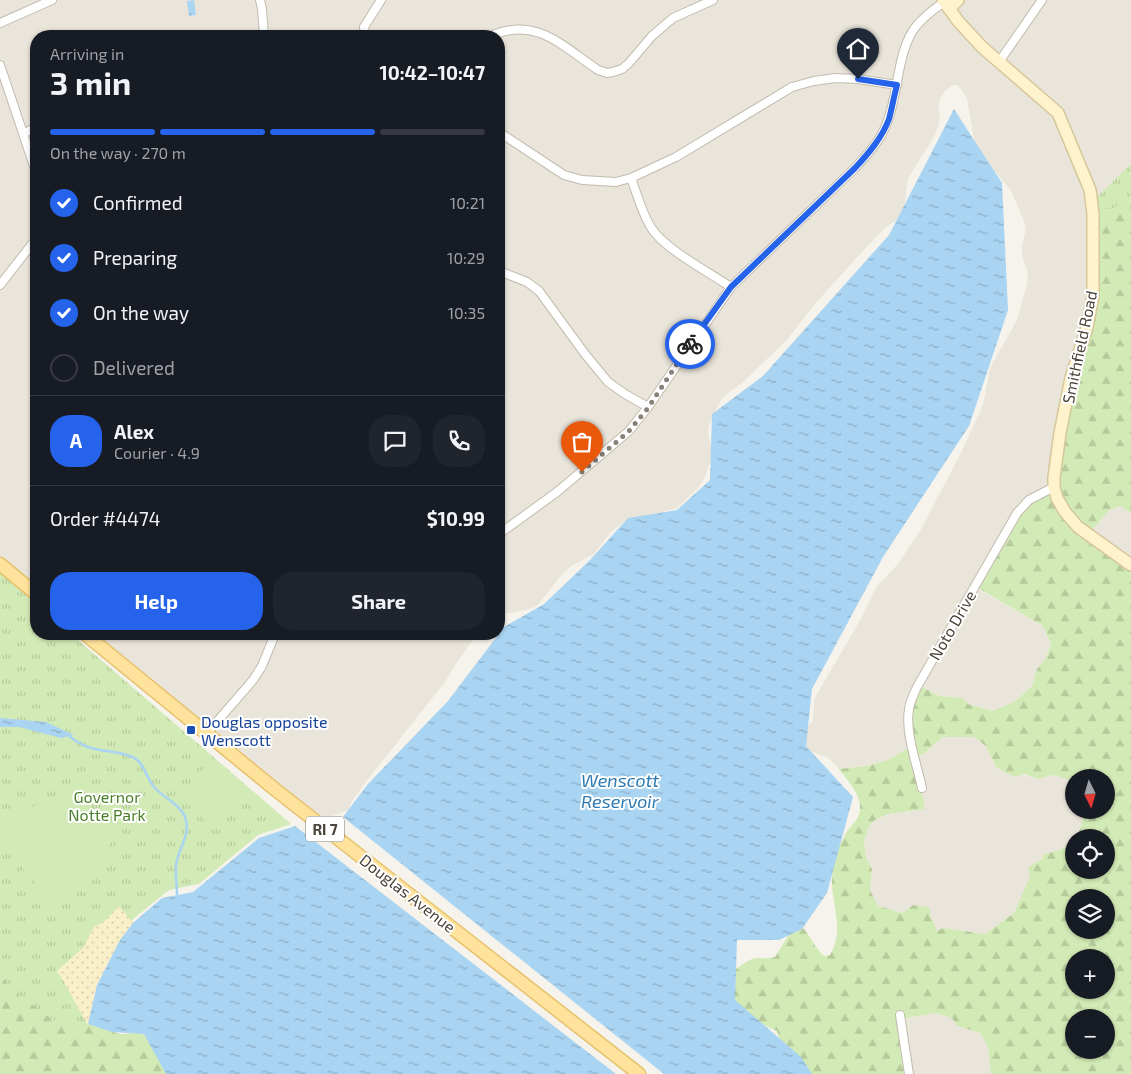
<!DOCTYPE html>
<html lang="en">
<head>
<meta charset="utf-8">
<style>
	body { margin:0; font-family:"Exo 2",sans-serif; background:#20242c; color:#f1f3f6; height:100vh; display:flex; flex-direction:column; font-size:19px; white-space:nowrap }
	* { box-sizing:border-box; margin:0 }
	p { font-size:16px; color:#9ea1a6 }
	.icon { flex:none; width:28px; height:28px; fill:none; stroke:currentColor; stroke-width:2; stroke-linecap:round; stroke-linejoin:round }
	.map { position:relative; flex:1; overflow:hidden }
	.details { position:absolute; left:30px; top:30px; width:475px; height:610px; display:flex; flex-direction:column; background:#171b24; border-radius:20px; box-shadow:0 1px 4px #0004 }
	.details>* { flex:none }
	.needle { width:32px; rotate:175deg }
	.fabs { position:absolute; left:1065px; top:769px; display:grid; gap:10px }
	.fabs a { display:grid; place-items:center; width:50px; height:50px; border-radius:50%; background:#171b24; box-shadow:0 1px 4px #0004; font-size:25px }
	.pin { position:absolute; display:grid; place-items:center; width:42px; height:42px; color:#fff; margin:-51px -21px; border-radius:50% 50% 50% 0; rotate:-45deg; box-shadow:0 0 5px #0007 }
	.pin .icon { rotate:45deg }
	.courier { position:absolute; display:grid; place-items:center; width:50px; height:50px; margin:-25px; border:4px solid #2563eb; border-radius:50%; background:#fff; color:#222; box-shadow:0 1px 6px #0007 }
	.head em { font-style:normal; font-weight:700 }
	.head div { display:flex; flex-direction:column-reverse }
	.head { display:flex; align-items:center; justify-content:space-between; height:85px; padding:0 20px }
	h1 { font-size:32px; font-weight:700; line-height:38px }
	.bar { display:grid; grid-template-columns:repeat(4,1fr); gap:8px 5px; align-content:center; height:60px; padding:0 20px }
	.bar i { height:6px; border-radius:4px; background:#363941 }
	.bar .active { background:#2563eb }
	.bar p { grid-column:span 4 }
	.line { display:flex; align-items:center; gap:12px; padding:0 20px; border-top:1px solid #363941 }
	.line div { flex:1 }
	.round { display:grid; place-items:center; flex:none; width:52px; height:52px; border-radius:20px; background:#20242c }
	ol { padding:0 20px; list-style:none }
	li { display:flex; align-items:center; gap:15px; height:55px }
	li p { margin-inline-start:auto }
	li .icon { padding:5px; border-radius:50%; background:#2563eb; color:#fff; stroke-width:4 }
	li:last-child { color:#9ea1a6 }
	li i { width:28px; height:28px; border:2px solid #363941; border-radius:50% }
	.primary-button { display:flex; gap:10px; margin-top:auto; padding:10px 20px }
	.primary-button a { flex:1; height:58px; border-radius:20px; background:#2563eb; color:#fff; font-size:20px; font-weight:700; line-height:58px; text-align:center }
	.primary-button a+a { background:#20242c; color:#f1f3f6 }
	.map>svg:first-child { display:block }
	.residential { fill:#eae5da }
	.grass { fill:url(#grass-tufts) }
	.forest { fill:url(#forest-firs); fill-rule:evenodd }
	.sand { fill:url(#sand-dots) }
	.pitch { fill:#d2eab5 }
	.water { fill:url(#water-ripples) }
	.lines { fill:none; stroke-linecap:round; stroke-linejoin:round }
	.stream { stroke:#a9d4f2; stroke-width:2.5 }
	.street-casing { stroke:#c2bbae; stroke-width:10 }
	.secondary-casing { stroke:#d6c79b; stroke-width:14 }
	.primary-casing { stroke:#e6c16a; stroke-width:15 }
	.street { stroke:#fff; stroke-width:8 }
	.secondary { stroke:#fff3cd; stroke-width:11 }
	.primary { stroke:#ffe39c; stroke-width:12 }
	.done { stroke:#878178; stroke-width:5; stroke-dasharray:0 9 }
	.route { stroke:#2563eb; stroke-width:6 }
	.transit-dot { fill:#1a4fb4; stroke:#fff; stroke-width:2 }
	.labels { text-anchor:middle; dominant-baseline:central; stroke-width:4; stroke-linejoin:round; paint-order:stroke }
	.shield { fill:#fff; stroke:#817c74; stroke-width:1 }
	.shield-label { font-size:15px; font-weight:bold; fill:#4b4439 }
	.street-label { font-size:16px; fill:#4b4439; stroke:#fff }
	.transit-label { font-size:16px; fill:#164399; stroke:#fff; text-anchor:start }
	.park-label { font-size:16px; fill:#4a7f2a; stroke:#fff }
	.water-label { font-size:18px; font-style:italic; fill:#2e7ab2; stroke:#fff }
</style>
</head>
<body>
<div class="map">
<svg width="1131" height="1074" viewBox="0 0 1131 1074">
	<defs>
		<pattern id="grass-tufts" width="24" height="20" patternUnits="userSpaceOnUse" patternTransform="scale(1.25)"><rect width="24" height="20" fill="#d2eab5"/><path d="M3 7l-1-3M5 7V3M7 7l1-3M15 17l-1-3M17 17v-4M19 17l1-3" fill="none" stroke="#b6ca9c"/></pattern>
		<pattern id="forest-firs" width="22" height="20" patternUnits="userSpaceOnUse" patternTransform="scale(1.25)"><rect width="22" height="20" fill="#d2eab5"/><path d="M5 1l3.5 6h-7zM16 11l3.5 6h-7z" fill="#b6ca9c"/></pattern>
		<pattern id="sand-dots" width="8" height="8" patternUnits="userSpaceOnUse" patternTransform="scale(1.25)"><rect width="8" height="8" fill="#f9efc9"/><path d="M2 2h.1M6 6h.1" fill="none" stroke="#d7cead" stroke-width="1.8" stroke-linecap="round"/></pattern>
		<pattern id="water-ripples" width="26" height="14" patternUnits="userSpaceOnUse" patternTransform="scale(1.25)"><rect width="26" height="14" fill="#a9d4f2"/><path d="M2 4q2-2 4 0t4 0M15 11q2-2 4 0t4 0" fill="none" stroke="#8caec5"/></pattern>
	</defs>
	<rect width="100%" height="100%" fill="#f6f3ec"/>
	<path class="residential" d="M0,0H1131V198L1093,289L1054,483L976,588L1043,626L1051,644L1045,659L1037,669L1032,686L1014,702L993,711L968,704L962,698L940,696L920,686L910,747L888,760L866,766L839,769L830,759L801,747L799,733L813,721L814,700L817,694L862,617L877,586L897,565L920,531L961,453L983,405L990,368L1017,320L1027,284L1028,273L1022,256V246L1026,229L1024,221L1011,191L979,152L974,140L967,98L958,85H953L945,91L940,99L938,106L940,115L938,127L932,140L908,178L904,210L900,218L885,228L862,252L814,305L787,340L743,382L727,394L721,400L709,424L708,432L712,451L711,460L704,479L698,488L677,508L627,520L621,524L611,532L594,554L571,566L563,573L538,605L530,609L499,615V36H36V591L0,561Z
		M1120,506L1131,513V564L1090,533L1109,510Z
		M89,634H477L457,662L445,682L368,779L352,801L349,810L326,818L322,822Z
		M942,737H974L986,746L996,767L1038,779L1053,775L1067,779L1074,790V810H1081L1083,820L1077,837L1074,838V842L1060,850L1044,854L1042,859L1029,867L1031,877L1014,913L985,934L943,928L937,932L931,917L912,907L903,913L878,906L870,890L872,869L866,858L864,842L869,826L875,820L888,814L925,809L916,758L926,752Z
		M935,1013L952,1018L957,1026L980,1033L988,1047L991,1074H912L902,1019Z"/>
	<path class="grass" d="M1131,164V277L1098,285L1096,198Z
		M0,573L36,604V634H71L291,824L258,835L199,884L169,890L133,919L93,985L85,1027L23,1074L0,1070Z"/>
	<path class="forest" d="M1131,198V513L1120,506L1109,510L1090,533L1131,564V1074H991L988,1047L980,1033L957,1026L952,1018L935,1013L902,1019L911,1058L912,1074H798L780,1043L777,1031C763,1025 734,1012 733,994C732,986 734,978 735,970C742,965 748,959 757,958C764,958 768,959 775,957L790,933L802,927C811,936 814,947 824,956L830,955C847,927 827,897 833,868C834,857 840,845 845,835C849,826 860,820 860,809C861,794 847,780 839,769L866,766L888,760L910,747L911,708L920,686L940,696L963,698L968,704L993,711L1014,702L1032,686L1037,669L1045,659L1051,644L1043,626L976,587L1025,501L1039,491L1053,485L1086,331L1093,210L1113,208ZM942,737H974L986,746L996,767L1014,777L1025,774L1038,779L1053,775L1067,779L1074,790V778H1106V810H1081L1083,820L1077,837L1106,838V870H1074V842L1060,850L1044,854L1042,859L1028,867L1030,877L1014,913L985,934L943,928L937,931L931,917L929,907L913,905L903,913L878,906L870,890L872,869L866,858L864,842L869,826L875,820L888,814L925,809L916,758L926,752ZM1074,898H1106V930H1074ZM1074,958H1106V990H1074ZM1074,1018H1106V1050H1074Z
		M0,973C7,983 13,993 23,1000C26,1003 30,1003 33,1005C39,1008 43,1014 49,1017C62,1025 80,1030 92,1019C97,1021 103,1023 107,1026C112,1030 114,1034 121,1034C132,1035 137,1028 148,1038L167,1074H0Z"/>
	<path class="sand" d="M119,906L133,923L120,940L97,985L88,1024C76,1007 69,988 57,971L83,948L94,927L105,921Z"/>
	<path class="pitch" d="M210,763L246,799L214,830L179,794Z
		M39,803L82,805L120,831L69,898L54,900L48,898L26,873L0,831V825Z"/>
	<path class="water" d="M194,0L196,15L189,16L187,1Z
		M954,109L1002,183L1008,310L969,426L883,557L812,689L806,746L853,797L827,893L802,929L779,940H737L735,1000L801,1057L812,1074H664L343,817L368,784L448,701L504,627L544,604L590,560L628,518L677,510L710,480L712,414L763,376L889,235Z
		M0,718L46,722L74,735L61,738L19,727H0Z
		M295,826L616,1074H166L144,1034L112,1032L88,1024L97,985L120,940L133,923L162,898L193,892L259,838Z"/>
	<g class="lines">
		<path class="stream" d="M69,736C91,754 106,748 130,756C145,761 145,777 155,788C163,797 176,802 183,813C193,830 181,844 177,860C174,870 177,884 177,894"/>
		<g class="street-casing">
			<path id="street" d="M260,0L262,9L264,36
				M0,23L52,0
				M365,36L364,27L381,0
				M490,36C536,16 561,45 598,70L607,73L613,72L622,69L629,63L652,36L673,18L713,0
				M999,62L1042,0
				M0,65L36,172
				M499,132L564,175L582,180L616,182L631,178L676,157L792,87L814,81L835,78L858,79L897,85
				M23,134L36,127
				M631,178C637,194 643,216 652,229C665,249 710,273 731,287
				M499,271L527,282L539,291L585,354L608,382L625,394L648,407
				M0,285L36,239
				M499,534L557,492L629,431L648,407L731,287L855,168C868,154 882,139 888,120C899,91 897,49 917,25C925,16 934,9 944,2
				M207,733L253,680L262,666L275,634
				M922,788C917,764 905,734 909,709C910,701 914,694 917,687L1017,513L1029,500L1054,487
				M900,1015L909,1074"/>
		</g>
		<g class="secondary-casing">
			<path id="secondary" d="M943,0L958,21L982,47L1058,113L1090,190L1093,214V296L1087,327L1071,378L1060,433L1054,477V487L1057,498L1065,512L1078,527L1131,565
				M949,9L958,0"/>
		</g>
		<g class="primary-casing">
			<path id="primary" d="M0,564L36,594
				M85,634L277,791L639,1074"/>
		</g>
		<use href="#street" class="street"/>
		<use href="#secondary" class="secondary"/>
		<use href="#primary" class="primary"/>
	</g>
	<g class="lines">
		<path class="done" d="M582,472L629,431L648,408L690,344"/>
		<path class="route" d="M690,344L731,287L855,168C868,154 882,138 889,119C892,108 894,96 897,85L858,79"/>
	</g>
	<rect class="transit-dot" x="186" y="725" width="10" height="10" rx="2.5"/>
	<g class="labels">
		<rect class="shield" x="306" y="816.5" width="38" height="25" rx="4"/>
		<g class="shield-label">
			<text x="325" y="829">RI 7</text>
		</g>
		<g class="street-label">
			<text transform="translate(1079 347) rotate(-78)">Smithfield Road</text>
			<text transform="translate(952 625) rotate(-60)">Noto Drive</text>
			<text transform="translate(408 893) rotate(38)">Douglas Avenue</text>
		</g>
		<g class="transit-label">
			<text x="201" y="721">Douglas opposite<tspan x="201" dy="18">Wenscott</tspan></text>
		</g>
		<g class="park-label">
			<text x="107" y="796">Governor<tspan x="107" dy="18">Notte Park</tspan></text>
		</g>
		<g class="water-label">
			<text x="620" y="780">Wenscott<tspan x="620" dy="21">Reservoir</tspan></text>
		</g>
	</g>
</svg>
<div class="fabs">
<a><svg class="needle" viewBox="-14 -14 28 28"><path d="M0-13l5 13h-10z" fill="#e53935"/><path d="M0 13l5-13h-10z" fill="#9ea1a6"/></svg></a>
<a><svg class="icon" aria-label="locate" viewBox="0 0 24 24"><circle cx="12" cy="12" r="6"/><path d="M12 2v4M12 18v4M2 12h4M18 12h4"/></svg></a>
<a><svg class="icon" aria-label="layers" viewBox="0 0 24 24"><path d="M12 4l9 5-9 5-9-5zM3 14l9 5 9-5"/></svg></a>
<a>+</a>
<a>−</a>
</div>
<div class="pin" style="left:582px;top:472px;background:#ea580c"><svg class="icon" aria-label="bag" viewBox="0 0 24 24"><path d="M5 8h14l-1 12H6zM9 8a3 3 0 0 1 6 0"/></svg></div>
<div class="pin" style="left:858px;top:79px;background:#1f2937"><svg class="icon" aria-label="home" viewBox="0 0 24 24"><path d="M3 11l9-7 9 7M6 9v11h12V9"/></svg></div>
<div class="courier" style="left:690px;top:344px"><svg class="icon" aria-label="bike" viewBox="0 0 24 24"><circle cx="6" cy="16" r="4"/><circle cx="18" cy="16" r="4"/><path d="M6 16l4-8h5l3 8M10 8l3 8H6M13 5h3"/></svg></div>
<section class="details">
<div class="head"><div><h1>3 min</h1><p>Arriving in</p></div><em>10:42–10:47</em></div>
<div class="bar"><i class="active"></i><i class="active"></i><i class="active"></i><i></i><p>On the way · 270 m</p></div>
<ol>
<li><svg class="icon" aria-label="check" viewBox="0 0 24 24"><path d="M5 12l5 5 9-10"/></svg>Confirmed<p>10:21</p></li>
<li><svg class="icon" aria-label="check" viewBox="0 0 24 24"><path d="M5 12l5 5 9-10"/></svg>Preparing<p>10:29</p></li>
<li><svg class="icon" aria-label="check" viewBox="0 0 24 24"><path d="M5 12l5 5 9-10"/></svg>On the way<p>10:35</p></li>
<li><i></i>Delivered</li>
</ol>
<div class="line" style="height:90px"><b class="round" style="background:#2563eb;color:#fff">A</b><div><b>Alex</b><p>Courier · 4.9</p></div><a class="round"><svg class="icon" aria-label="chat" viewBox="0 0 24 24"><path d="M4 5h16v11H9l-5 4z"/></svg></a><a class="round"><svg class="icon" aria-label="phone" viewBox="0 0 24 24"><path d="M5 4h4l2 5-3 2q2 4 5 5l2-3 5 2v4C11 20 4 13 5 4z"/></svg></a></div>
<div class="line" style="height:65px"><div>Order #4474</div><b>$10.99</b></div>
<div class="primary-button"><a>Help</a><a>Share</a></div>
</section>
</div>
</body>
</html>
